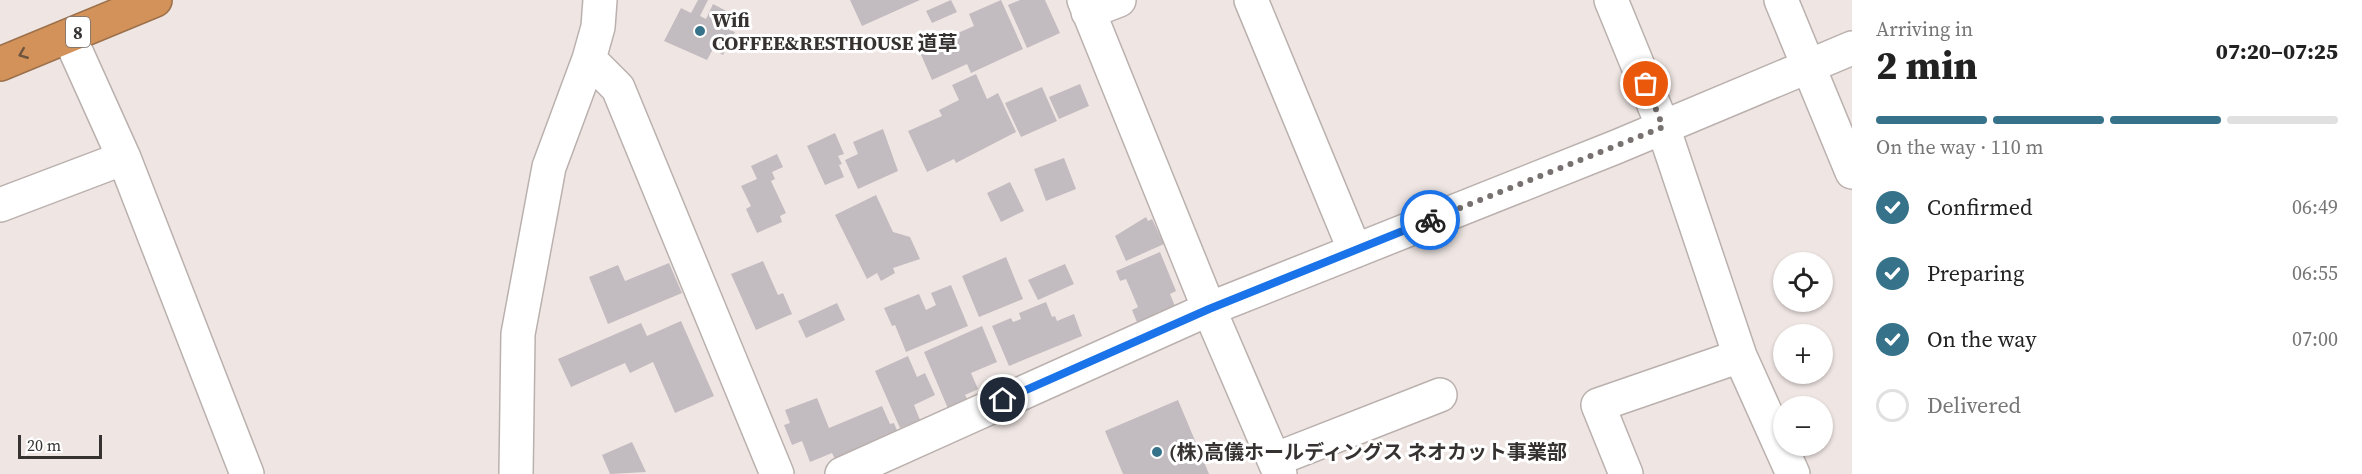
<!DOCTYPE html>
<html lang="en">
<head>
<meta charset="utf-8">
<style>
	body { margin:0; font-family:"Source Serif 4","Noto Sans JP",serif; background:#f6f6f6; color:#222; height:100vh; display:flex; flex-direction:column; font-size:22px; white-space:nowrap }
	* { box-sizing:border-box; margin:0 }
	p { font-size:20px; color:#767676 }
	.icon { flex:none; width:33px; height:33px; fill:none; stroke:currentColor; stroke-width:2; stroke-linecap:round; stroke-linejoin:round }
	.map { position:relative; flex:1; overflow:hidden }
	.sheet { display:flex; flex-direction:column; background:#fff; width:510px }
	.sheet>* { flex:none }
	.buttons { position:absolute; left:1773px; top:252px; display:grid; gap:12px }
	.buttons a { display:grid; place-items:center; width:60px; height:60px; border-radius:50%; background:#fff; box-shadow:0 2px 4px #0004; font-size:30px }
	.scale { position:absolute; left:18px; bottom:15px; width:84px; box-sizing:border-box; padding-left:6px; border:3px solid #363231; border-top:0; font-size:16px; line-height:21px; white-space:nowrap; color:#363231; -webkit-text-stroke:4px #fff; paint-order:stroke }
	.pin { position:absolute; display:grid; place-items:center; width:51px; height:51px; color:#fff; margin:-26px; border:3px solid #fff; border-radius:50%; box-shadow:0 2px 6px #0007 }
	.courier { position:absolute; display:grid; place-items:center; width:60px; height:60px; margin:-30px; border:4px solid #1a73e8; border-radius:50%; background:#fff; color:#222; box-shadow:0 2px 8px #0007 }
	.headline em { font-style:normal; font-weight:800 }
	.headline div { display:flex; flex-direction:column-reverse }
	.headline { display:flex; align-items:center; justify-content:space-between; height:102px; padding:0 24px }
	h1 { font-size:39px; font-weight:800; line-height:45px }
	.bar { display:grid; grid-template-columns:repeat(4,1fr); gap:9px 6px; align-content:center; height:72px; padding:0 24px }
	.bar i { height:8px; border-radius:4px; background:#e0e0e0 }
	.bar .on { background:#367289 }
	.bar p { grid-column:span 4 }
	ol { padding:0 24px; list-style:none }
	li { display:flex; align-items:center; gap:18px; height:66px }
	li p { margin-inline-start:auto }
	li .icon { padding:6px; border-radius:50%; background:#367289; color:#fff; stroke-width:4 }
	li:last-child { color:#767676 }
	li i { width:33px; height:33px; border:3px solid #e0e0e0; border-radius:50% }
	main { display:flex; flex:1; min-height:0 }
	.map>svg:first-child { display:block }
	.building { fill:#c2bbc0 }
	.lines { fill:none; stroke-linecap:round; stroke-linejoin:round }
	.minor-casing { stroke:#bab1ae; stroke-width:36 }
	.highway-casing { stroke:#9b704b; stroke-width:36 }
	.minor { stroke:#fff; stroke-width:33 }
	.highway { stroke:#d29259; stroke-width:33 }
	.oneway { stroke:#6d543f }
	.done { stroke:#77716f; stroke-width:6; stroke-dasharray:0 10.8 }
	.route { stroke:#1a73e8; stroke-width:8 }
	.poi-dot { fill:#367289; stroke:#fff; stroke-width:2 }
	.labels { text-anchor:middle; dominant-baseline:central; stroke-width:6; stroke-linejoin:round; paint-order:stroke }
	.shield { fill:#fff; stroke:#72706f; stroke-width:1.5 }
	.shield-label { font-size:18px; font-weight:bold; fill:#363231 }
	.poi-label { font-size:20px; font-weight:bold; fill:#363231; stroke:#fff; text-anchor:start }
</style>
</head>
<body>
<main>
<div class="map">
<svg width="1852" height="474" viewBox="0 0 1852 474">
	<rect width="100%" height="100%" fill="#efe6e3"/>
	<path class="building" d="M698,0H708L700,16L706,19L713,4L736,16L729,30L735,32L723,55L713,49L707,60L664,41L681,8L691,13Z
		M850,0H920L862,26Z
		M951,0L957,12L932,23L926,11Z
		M1001,0L1023,49L971,73L967,64L932,80L919,50L974,26L969,14Z
		M1020,0H1045L1060,33L1027,48L1008,5Z
		M976,74L987,99L998,93L1016,132L956,163L954,159L927,172L908,131L942,116L939,110L959,100L952,85Z
		M1080,84L1089,106L1059,119L1049,97Z
		M1042,87L1057,121L1021,137L1005,103Z
		M883,129L898,171L858,189L845,160L858,154L853,142Z
		M835,133L844,154L838,156L842,164L839,165L844,177L825,185L807,146Z
		M777,154L783,167L772,172L775,179L771,181L786,213L780,216L782,222L757,233L746,209L751,206L741,186L757,179L751,166Z
		M1064,158L1076,189L1046,201L1034,169Z
		M1010,182L1024,211L1001,222L987,193Z
		M876,195L893,232L910,237L920,259L893,268L895,273L881,281L877,273L867,279L835,215Z
		M1146,217L1148,221L1152,219L1164,244L1126,261L1115,236Z
		M1160,252L1176,291L1170,294L1179,316L1141,332L1132,310L1138,307L1126,279L1120,281L1116,271Z
		M1006,257L1023,299L979,317L962,276Z
		M763,261L778,295L783,293L792,314L756,330L731,274Z
		M669,263L682,293L608,324L589,277L618,265L625,281Z
		M1065,264L1074,284L1038,300L1028,280Z
		M951,285L968,326L906,352L895,325L892,326L884,308L919,294L926,310L936,305L931,293Z
		M1046,302L1052,317L1055,316L1057,321L1074,314L1082,336L1009,366L992,326L1011,318L1013,322L1021,319L1019,313Z
		M837,303L845,320L806,338L798,321Z
		M681,321L714,396L675,413L653,362L630,373L625,363L571,387L558,359L641,323L647,336Z
		M982,326L997,362L971,373L978,389L965,395L969,402L949,411L924,352Z
		M908,356L917,377L925,373L935,395L914,405L920,420L900,428L875,371Z
		M817,398L829,428L882,406L890,424L894,423L898,433L835,459L832,453L810,462L802,441L792,445L784,425L790,423L785,410Z
		M1178,400L1209,474H1123L1105,431Z
		M632,442L646,472L610,474L602,455Z"/>
	<g class="lines">
		<g class="minor-casing">
			<path id="minor" d="M1084,0L1209,309L1280,474
				M1251,0L1355,251
				M1611,0L1663,127L1740,356L1793,474
				M1781,0L1852,172
				M1088,12L1119,0
				M69,36L124,158L247,474
				M589,59L618,88L777,474
				M0,205L124,158
				M1274,460L1440,395
				M516,474L518,334L549,167L589,59L598,27L600,0
				M842,474L1209,309L1616,147L1852,48
				M1626,474L1598,405L1740,356"/>
		</g>
		<g class="highway-casing">
			<path id="highway" d="M0,64L155,0"/>
		</g>
		<use href="#minor" class="minor"/>
		<use href="#highway" class="highway"/>
	</g>
	<defs><path id="oneway-chevron" d="M-2-3.5L2.5 0L-2 3.5" fill="none" stroke-width="1.6" stroke-linecap="round" stroke-linejoin="round" transform="scale(1.5)"/></defs>
	<use class="oneway" href="#oneway-chevron" transform="translate(23 54) rotate(158)"/>
	<g class="lines">
		<path class="done" d="M1430,220L1663,127L1646,84"/>
		<path class="route" d="M1003,400L1209,309L1430,220"/>
	</g>
	<g class="poi-dot">
		<circle cx="700" cy="31" r="6"/>
		<circle cx="1157" cy="452" r="6"/>
	</g>
	<g class="labels">
		<rect class="shield" x="66" y="17" width="24" height="30" rx="4.5"/>
		<g class="shield-label">
			<text x="78" y="32">8</text>
		</g>
		<g class="poi-label">
			<text x="712" y="20">Wifi<tspan x="712" dy="23">COFFEE&amp;RESTHOUSE 道草</tspan></text>
			<text x="1169" y="452">(株)高儀ホールディングス ネオカット事業部</text>
		</g>
	</g>
</svg>
<div class="buttons">
<a><svg class="icon" aria-label="locate" viewBox="0 0 24 24"><circle cx="12" cy="12" r="6"/><path d="M12 2v4M12 18v4M2 12h4M18 12h4"/></svg></a>
<a>+</a>
<a>−</a>
</div>
<div class="scale">20 m</div>
<div class="pin" style="left:1646px;top:84px;background:#ea580c"><svg class="icon" aria-label="bag" viewBox="0 0 24 24"><path d="M5 8h14l-1 12H6zM9 8a3 3 0 0 1 6 0"/></svg></div>
<div class="pin" style="left:1003px;top:400px;background:#1f2937"><svg class="icon" aria-label="home" viewBox="0 0 24 24"><path d="M3 11l9-7 9 7M6 9v11h12V9"/></svg></div>
<div class="courier" style="left:1430px;top:220px"><svg class="icon" aria-label="bike" viewBox="0 0 24 24"><circle cx="6" cy="16" r="4"/><circle cx="18" cy="16" r="4"/><path d="M6 16l4-8h5l3 8M10 8l3 8H6M13 5h3"/></svg></div>
</div>
<section class="sheet">
<div class="headline"><div><h1>2 min</h1><p>Arriving in</p></div><em>07:20–07:25</em></div>
<div class="bar"><i class="on"></i><i class="on"></i><i class="on"></i><i></i><p>On the way · 110 m</p></div>
<ol>
<li><svg class="icon" aria-label="check" viewBox="0 0 24 24"><path d="M5 12l5 5 9-10"/></svg>Confirmed<p>06:49</p></li>
<li><svg class="icon" aria-label="check" viewBox="0 0 24 24"><path d="M5 12l5 5 9-10"/></svg>Preparing<p>06:55</p></li>
<li><svg class="icon" aria-label="check" viewBox="0 0 24 24"><path d="M5 12l5 5 9-10"/></svg>On the way<p>07:00</p></li>
<li><i></i>Delivered</li>
</ol>
</section>
</main>
</body>
</html>
